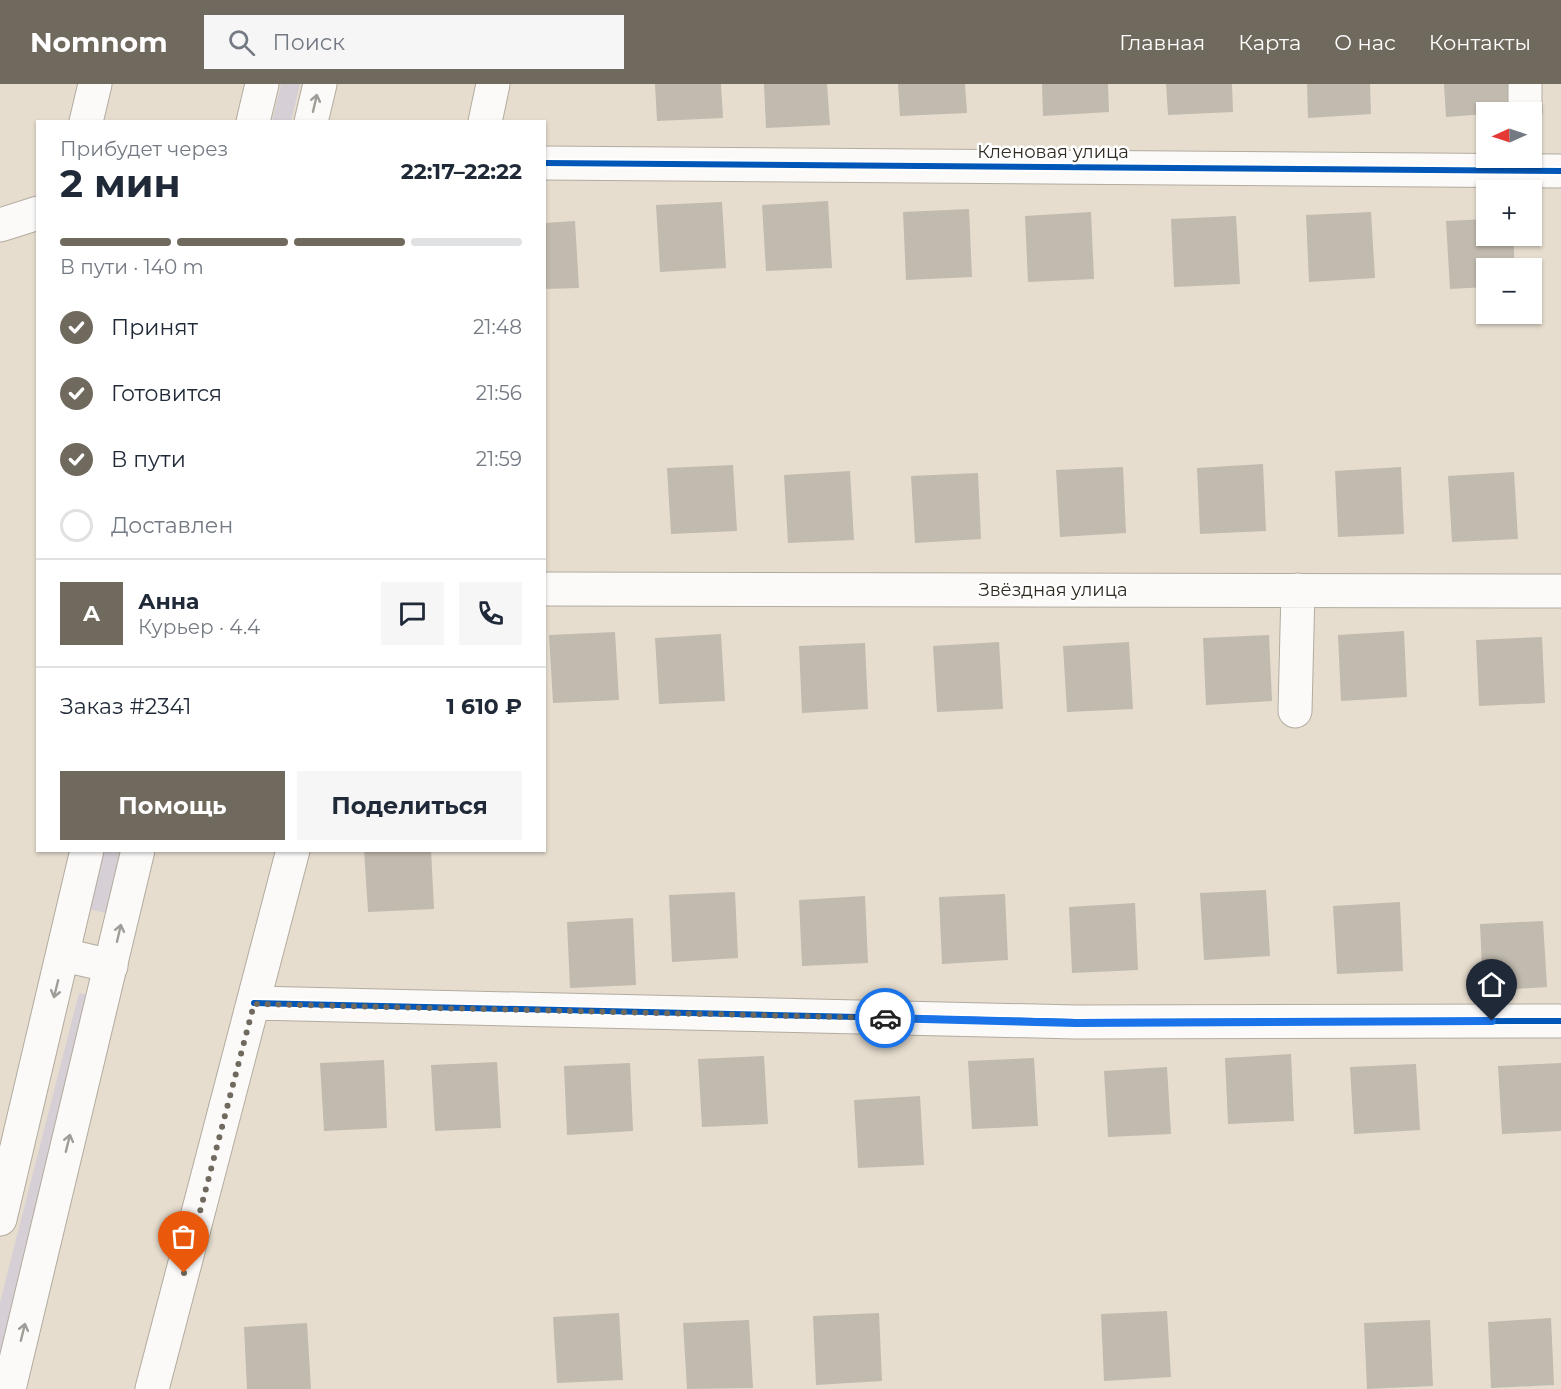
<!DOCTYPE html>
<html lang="ru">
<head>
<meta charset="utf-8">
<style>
	body { margin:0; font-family:Montserrat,sans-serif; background:#f6f6f7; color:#1f2937; height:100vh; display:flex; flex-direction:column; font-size:22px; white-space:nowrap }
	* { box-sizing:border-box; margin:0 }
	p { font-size:20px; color:#747a83 }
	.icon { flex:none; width:33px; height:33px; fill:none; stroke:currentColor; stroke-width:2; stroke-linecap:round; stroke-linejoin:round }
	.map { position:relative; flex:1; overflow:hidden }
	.drawer { position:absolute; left:36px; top:36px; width:510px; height:732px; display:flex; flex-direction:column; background:#fff; border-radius:0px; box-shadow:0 2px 4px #0004 }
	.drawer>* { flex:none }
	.needle { width:39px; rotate:267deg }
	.tools { position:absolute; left:1476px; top:18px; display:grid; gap:12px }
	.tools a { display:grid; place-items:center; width:66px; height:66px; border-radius:0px; background:#fff; box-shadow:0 2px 4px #0004; font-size:30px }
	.pin { position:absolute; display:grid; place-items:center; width:51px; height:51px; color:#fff; margin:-62px -26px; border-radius:50% 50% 50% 0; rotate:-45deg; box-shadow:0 0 6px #0007 }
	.pin .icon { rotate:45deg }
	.courier { position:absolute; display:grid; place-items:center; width:60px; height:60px; margin:-30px; border:4px solid #1a73e8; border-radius:50%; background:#fff; color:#222; box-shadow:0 2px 8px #0007 }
	.headline em { font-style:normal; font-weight:700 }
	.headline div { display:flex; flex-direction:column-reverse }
	.headline { display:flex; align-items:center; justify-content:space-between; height:102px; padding:0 24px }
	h1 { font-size:39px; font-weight:700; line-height:45px }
	.bar { display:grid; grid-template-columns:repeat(4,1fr); gap:9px 6px; align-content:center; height:72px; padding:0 24px }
	.bar i { height:8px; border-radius:4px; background:#e0e1e3 }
	.bar .active { background:#70695d }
	.bar p { grid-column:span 4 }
	.line { display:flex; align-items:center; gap:15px; padding:0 24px; border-top:2px solid #e0e1e3 }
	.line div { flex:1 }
	.round { display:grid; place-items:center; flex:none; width:63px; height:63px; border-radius:0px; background:#f6f6f7 }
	ol { padding:0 24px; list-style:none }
	li { display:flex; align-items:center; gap:18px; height:66px }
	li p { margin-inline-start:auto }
	li .icon { padding:6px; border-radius:50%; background:#70695d; color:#fff; stroke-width:4 }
	li:last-child { color:#747a83 }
	li i { width:33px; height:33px; border:3px solid #e0e1e3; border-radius:50% }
	.cta { display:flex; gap:12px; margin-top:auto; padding:12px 24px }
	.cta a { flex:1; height:69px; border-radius:0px; background:#70695d; color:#fff; font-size:24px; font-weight:700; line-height:69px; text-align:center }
	.cta a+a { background:#f6f6f7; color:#1f2937 }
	header { display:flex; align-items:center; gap:36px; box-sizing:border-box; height:84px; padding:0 30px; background:#70695d; color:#fff }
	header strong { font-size:28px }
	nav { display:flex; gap:33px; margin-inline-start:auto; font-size:21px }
	.search { width:420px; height:54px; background:#f6f6f7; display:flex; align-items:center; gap:15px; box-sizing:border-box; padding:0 21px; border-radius:0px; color:#747a83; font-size:22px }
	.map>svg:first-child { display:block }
	.green { fill:#d6cfd6 }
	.building { fill:#c1baae }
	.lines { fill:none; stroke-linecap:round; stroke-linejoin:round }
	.minor-casing { stroke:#b2ab9f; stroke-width:35 }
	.major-casing { stroke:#b2ab9f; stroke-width:35 }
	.minor { stroke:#fbfaf8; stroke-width:33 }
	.major { stroke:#fbfaf8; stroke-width:33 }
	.cycleway-casing { stroke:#fff; stroke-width:10 }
	.cycleway { stroke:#0057b8; stroke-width:6 }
	.oneway { stroke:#a09c97 }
	.done { stroke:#70695d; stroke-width:6; stroke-dasharray:0 10.8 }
	.route { stroke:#1a73e8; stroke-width:8 }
	.labels { text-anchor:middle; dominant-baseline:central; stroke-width:5; stroke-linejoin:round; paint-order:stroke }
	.street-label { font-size:18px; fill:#312a20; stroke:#fff }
</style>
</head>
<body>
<header>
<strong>Nomnom</strong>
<div class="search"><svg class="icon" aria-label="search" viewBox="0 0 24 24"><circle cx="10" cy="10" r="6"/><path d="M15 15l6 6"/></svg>Поиск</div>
<nav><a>Главная</a><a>Карта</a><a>О нас</a><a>Контакты</a></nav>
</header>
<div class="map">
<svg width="1561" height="1305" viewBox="0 0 1561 1305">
	<rect width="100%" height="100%" fill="#e6ddce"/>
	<path class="green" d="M281,0H300L291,37H272Z
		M97,767H120L106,829L83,824Z
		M79,909L94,912L0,1300V1218Z"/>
	<path class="building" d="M655,0H721L723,34L657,37Z
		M764,0H827L830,41L766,44Z
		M898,0H965L967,29L900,32Z
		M1042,0H1108L1109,28L1043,32Z
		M1166,0H1232L1233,28L1168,31Z
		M1307,0H1370L1371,30L1308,34Z
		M1444,0H1510L1512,28L1446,33Z
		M828,117L832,184L766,187L762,121Z
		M722,118L726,184L660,188L656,121Z
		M969,125L972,193L906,196L903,128Z
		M1091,128L1094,195L1028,198L1025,132Z
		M1371,128L1375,194L1309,198L1306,131Z
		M1236,132L1240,200L1174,203L1171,135Z
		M1486,135V152H1513L1515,184H1486V203L1450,205L1446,137Z
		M575,137L579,204L544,205V139Z
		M1263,380L1266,447L1200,450L1197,384Z
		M733,381L737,447L671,450L667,384Z
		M1123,383L1126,449L1060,453L1056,386Z
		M1401,383L1404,450L1338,453L1335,387Z
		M850,387L854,456L788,459L784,391Z
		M1514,388L1518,455L1452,458L1448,392Z
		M978,389L981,455L915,459L911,392Z
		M1404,547L1407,613L1341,617L1338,551Z
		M615,548L619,616L553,619L549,551Z
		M721,550L725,617L659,620L655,554Z
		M1269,551L1272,617L1206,621L1203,554Z
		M1542,553L1545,619L1479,622L1476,556Z
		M999,558L1003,625L937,628L933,562Z
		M1129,558L1133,625L1067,628L1063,562Z
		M865,559L868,625L802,629L799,562Z
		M364,766H431L434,825L368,828Z
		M1266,806L1270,872L1204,876L1200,809Z
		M735,808L738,874L672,878L669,811Z
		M1005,810L1008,876L942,880L939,813Z
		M865,812L868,879L802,882L799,816Z
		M1400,818L1403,887L1337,890L1333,822Z
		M1135,819L1138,886L1072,889L1069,823Z
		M633,834L636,901L570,904L567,838Z
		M1543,837L1547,903L1483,907L1480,840Z
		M1291,970L1294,1037L1228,1040L1225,974Z
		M764,972L768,1040L702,1043L698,975Z
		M1034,974L1038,1042L972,1045L968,977Z
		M384,976L387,1044L324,1047L320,979Z
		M497,978L501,1044L435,1047L431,981Z
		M630,979L633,1047L567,1051L564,982Z
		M1561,979V1047L1502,1050L1498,982Z
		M1416,980L1420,1046L1354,1050L1350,983Z
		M1167,983L1171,1050L1108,1053L1104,987Z
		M920,1012L924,1081L858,1084L854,1016Z
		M1167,1227L1171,1293L1104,1297L1101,1230Z
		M619,1229L623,1296L557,1299L553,1233Z
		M879,1229L882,1297L816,1301L813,1232Z
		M1551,1234L1554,1301L1491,1304L1488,1238Z
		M749,1236L753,1304L687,1305L683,1239Z
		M1430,1236L1433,1302L1367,1305L1364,1239Z
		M307,1239L311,1305H247L244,1243Z"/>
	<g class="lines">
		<g class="minor-casing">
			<path id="minor" d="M1525,28V0
				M86,38L95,0
				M485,38L493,0
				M544,79L1561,87
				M0,141L38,129
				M544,505L1561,507
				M1295,627L1298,506
				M64,871L111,882
				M254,919L1076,938L1561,937
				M152,1305L293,766"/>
		</g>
		<g class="major-casing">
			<path id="major" d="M253,38L262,0
				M311,38L320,0
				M0,1135L87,766
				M9,1305L138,766"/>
		</g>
		<use href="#minor" class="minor"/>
		<use href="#major" class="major"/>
		<g class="cycleway-casing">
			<path id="cycleway" d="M544,79L1561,87
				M254,919L1076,938L1561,937"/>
		</g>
		<use href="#cycleway" class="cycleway"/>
	</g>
	<defs><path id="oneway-shaft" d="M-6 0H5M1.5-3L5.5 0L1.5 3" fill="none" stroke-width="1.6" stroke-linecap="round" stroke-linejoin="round" transform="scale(1.5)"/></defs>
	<g class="oneway">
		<use href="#oneway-shaft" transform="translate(315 19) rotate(-77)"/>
		<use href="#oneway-shaft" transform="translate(119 849) rotate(-77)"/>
		<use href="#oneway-shaft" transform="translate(56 905) rotate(104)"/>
		<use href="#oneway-shaft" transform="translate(68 1059) rotate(-76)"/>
		<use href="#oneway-shaft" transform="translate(23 1248) rotate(-76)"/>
	</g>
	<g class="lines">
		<path class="done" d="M184,1189L254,920L885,934"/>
		<path class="route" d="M885,934L1076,939L1492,937"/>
	</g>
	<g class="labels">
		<g class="street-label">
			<text x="1053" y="68">Кленовая улица</text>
			<text x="1053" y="506">Звёздная улица</text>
		</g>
	</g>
</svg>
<div class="tools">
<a><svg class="needle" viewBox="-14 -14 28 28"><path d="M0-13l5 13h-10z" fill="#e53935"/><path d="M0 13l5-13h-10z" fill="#747a83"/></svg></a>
<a>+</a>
<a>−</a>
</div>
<div class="pin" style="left:184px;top:1189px;background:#ea580c"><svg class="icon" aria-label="bag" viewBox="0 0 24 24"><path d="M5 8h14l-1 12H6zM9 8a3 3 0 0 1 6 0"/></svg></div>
<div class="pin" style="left:1492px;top:937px;background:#1f2937"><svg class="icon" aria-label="home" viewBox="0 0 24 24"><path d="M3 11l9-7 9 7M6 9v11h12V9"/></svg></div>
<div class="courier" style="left:885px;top:934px"><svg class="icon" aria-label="car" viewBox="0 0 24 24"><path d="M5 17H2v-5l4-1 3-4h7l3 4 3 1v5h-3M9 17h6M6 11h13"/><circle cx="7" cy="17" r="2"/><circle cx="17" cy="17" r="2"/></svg></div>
<section class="drawer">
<div class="headline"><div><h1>2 мин</h1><p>Прибудет через</p></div><em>22:17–22:22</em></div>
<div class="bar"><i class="active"></i><i class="active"></i><i class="active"></i><i></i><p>В пути · 140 m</p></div>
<ol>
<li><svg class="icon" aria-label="check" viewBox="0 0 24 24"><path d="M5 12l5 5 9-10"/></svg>Принят<p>21:48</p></li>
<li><svg class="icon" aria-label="check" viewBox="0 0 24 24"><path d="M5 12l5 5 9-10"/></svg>Готовится<p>21:56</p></li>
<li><svg class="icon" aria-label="check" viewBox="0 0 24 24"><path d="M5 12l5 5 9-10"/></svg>В пути<p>21:59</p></li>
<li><i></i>Доставлен</li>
</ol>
<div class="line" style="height:108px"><b class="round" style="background:#70695d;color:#fff">А</b><div><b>Анна</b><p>Курьер · 4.4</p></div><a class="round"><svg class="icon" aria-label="chat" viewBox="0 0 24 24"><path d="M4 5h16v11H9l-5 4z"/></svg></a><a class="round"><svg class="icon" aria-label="phone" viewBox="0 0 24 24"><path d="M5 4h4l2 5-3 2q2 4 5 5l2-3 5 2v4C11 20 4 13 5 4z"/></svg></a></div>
<div class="line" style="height:78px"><div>Заказ #2341</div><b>1 610 ₽</b></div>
<div class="cta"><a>Помощь</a><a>Поделиться</a></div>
</section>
</div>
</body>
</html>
